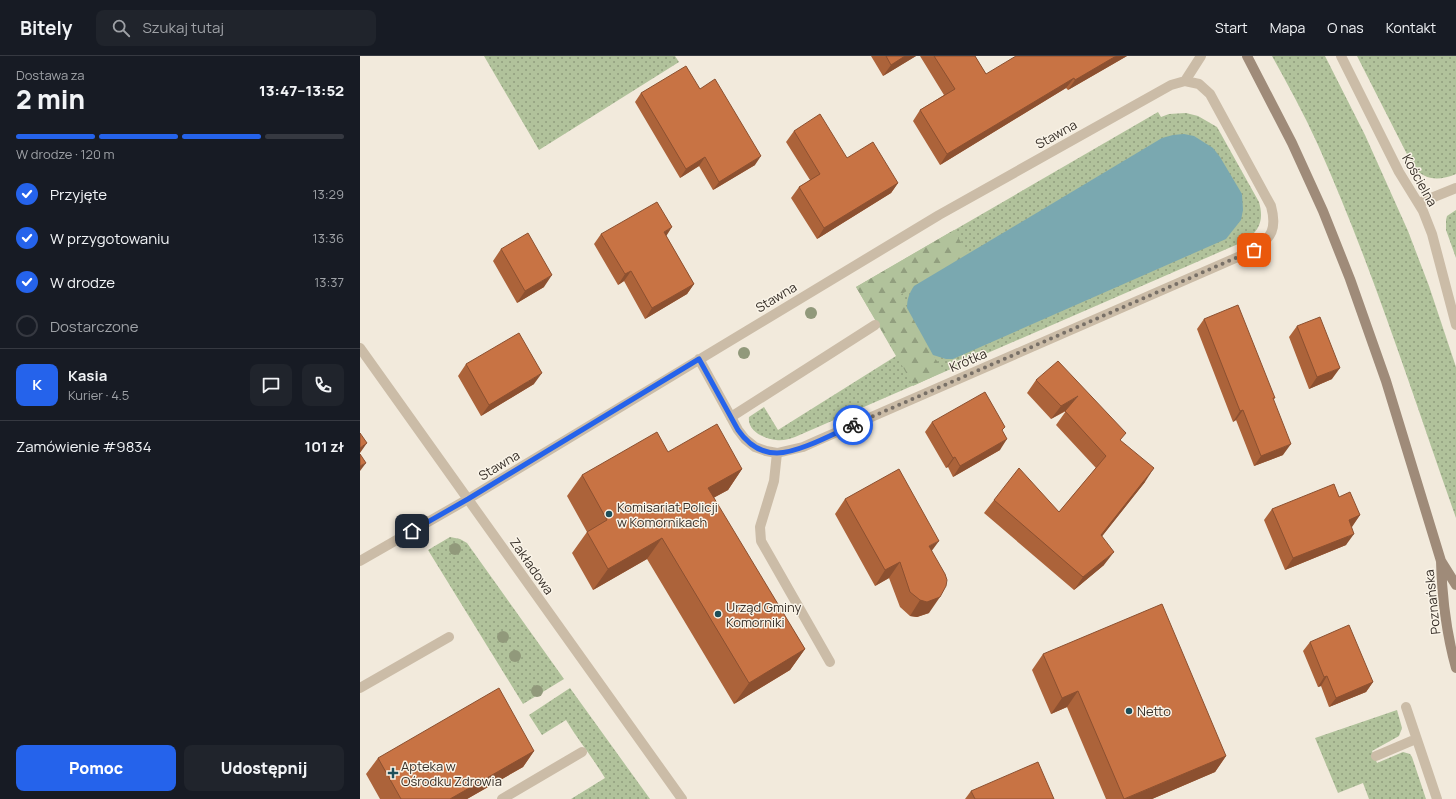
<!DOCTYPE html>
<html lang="pl">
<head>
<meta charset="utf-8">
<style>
	body { margin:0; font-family:Manrope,sans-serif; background:#20242c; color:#f1f3f6; height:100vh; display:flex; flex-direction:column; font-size:15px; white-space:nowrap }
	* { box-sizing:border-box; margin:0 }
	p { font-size:13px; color:#9ea1a6 }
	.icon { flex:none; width:22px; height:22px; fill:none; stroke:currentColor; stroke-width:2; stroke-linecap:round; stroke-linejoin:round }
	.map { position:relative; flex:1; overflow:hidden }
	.sheet { display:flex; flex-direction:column; background:#171b24; width:360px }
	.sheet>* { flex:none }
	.pin { position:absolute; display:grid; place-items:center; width:34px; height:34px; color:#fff; margin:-17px; border-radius:8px; box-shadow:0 2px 6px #0006 }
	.courier { position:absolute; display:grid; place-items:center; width:40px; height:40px; margin:-20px; border:3px solid #2563eb; border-radius:50%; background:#fff; color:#222; box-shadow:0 1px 5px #0007 }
	.overview em { font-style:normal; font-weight:800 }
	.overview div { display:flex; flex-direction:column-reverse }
	.overview { display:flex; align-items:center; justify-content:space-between; height:68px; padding:0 16px }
	h1 { font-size:26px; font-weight:800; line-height:30px }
	.bar { display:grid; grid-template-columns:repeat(4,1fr); gap:6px 4px; align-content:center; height:48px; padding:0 16px }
	.bar i { height:5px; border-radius:3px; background:#363941 }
	.bar .on { background:#2563eb }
	.bar p { grid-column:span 4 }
	.line { display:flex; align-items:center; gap:10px; padding:0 16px; border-top:1px solid #363941 }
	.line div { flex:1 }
	.round { display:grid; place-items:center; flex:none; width:42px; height:42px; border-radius:8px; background:#20242c }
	ol { padding:0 16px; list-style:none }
	li { display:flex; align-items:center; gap:12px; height:44px }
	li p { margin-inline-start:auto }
	li .icon { padding:4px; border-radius:50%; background:#2563eb; color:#fff; stroke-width:4 }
	li:last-child { color:#9ea1a6 }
	li i { width:22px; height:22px; border:2px solid #363941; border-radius:50% }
	.primary-button { display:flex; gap:8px; margin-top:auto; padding:8px 16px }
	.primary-button a { flex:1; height:46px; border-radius:8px; background:#2563eb; color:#fff; font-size:16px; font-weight:800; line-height:46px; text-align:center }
	.primary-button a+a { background:#20242c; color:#f1f3f6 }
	header { display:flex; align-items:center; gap:24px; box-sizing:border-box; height:56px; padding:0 20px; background:#171b24; border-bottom:1px solid #363941 }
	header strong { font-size:19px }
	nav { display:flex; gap:22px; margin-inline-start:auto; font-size:14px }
	.search { width:280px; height:36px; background:#20242c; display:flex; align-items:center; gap:10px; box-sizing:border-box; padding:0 14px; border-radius:8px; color:#9ea1a6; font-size:15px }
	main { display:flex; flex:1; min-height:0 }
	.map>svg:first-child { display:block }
	.grass { fill:url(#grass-dots) }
	.forest { fill:url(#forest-firs) }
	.water { fill:#7aa8b0 }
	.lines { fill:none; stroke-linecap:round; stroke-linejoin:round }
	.service { stroke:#cbbca7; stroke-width:10 }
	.minor { stroke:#cbbca7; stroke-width:10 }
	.secondary { stroke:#9f8b79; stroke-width:10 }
	.tree { fill:#91997b }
	.wall { fill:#ac633a }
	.shaded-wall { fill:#8c5030 }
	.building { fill:#c87344; stroke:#8c5030 }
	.done { stroke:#787067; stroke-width:4; stroke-dasharray:0 7.2 }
	.route { stroke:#2563eb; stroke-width:5 }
	.poi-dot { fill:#1d4f5a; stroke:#faf4e8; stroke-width:1.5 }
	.labels { text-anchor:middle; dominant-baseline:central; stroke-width:3; stroke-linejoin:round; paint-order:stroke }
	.street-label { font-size:13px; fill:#372f28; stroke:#faf4e8 }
	.poi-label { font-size:13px; fill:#372f28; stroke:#faf4e8; text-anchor:start }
</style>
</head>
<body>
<header>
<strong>Bitely</strong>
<div class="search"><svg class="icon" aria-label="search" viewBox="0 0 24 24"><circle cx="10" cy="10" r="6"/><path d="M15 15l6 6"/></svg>Szukaj tutaj</div>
<nav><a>Start</a><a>Mapa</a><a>O nas</a><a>Kontakt</a></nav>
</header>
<main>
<section class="sheet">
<div class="overview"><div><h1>2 min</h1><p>Dostawa za</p></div><em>13:47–13:52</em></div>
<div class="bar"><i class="on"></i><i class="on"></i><i class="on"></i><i></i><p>W drodze · 120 m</p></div>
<ol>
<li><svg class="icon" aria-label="check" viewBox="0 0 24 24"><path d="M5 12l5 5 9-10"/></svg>Przyjęte<p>13:29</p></li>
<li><svg class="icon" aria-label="check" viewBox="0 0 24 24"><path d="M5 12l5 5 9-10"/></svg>W przygotowaniu<p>13:36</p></li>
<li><svg class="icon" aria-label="check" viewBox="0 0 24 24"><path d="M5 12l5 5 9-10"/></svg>W drodze<p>13:37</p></li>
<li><i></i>Dostarczone</li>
</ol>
<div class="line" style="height:72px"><b class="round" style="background:#2563eb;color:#fff">K</b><div><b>Kasia</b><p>Kurier · 4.5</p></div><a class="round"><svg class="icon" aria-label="chat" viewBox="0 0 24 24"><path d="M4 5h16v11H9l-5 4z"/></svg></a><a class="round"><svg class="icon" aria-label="phone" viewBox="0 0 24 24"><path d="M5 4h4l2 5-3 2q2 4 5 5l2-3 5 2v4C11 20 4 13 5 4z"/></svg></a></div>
<div class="line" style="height:52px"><div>Zamówienie #9834</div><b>101 zł</b></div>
<div class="primary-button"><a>Pomoc</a><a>Udostępnij</a></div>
</section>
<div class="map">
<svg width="1096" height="743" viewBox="0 0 1096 743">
	<defs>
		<pattern id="grass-dots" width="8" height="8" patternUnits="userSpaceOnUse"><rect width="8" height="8" fill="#b1c29b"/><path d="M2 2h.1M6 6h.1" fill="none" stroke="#919e7e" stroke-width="1.8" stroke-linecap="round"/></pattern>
		<pattern id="forest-firs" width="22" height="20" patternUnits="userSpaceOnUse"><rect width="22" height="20" fill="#b1c29b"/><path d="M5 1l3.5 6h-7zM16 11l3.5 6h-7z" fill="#919e7e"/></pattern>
	</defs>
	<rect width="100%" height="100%" fill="#f2eadc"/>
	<path class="grass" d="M124,0H315L319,6L179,94Z
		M912,0H965L1005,79L1048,175L1069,230L1096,311V462C1052,337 1012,210 958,89C944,58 928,29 912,0Z
		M997,0H1096V118C1079,125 1065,125 1053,110Z
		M798,56L801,61L809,58L826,57L838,60L857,71L899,146C904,164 900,174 885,185L435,381C429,383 423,385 416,384C405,383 387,375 389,361L404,351L418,374L536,300L496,231Z
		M1096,154V202L1086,174V164L1087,160Z
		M90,481L100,483L107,487L204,623L163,648L68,494Z
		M210,632L290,743H211L245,722C233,702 218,684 206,664L182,679L169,659Z
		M1037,654L1042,672L1039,680L1012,695L1017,707L1043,696L1050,698L1052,701L1066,743H1009L1003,727L978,737L955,682Z"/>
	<path class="forest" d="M594,174L608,199L540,239L583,316L553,330L537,300L496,231Z"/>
	<path class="water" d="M824,78L834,80L853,92L860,101L882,138L883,154L881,164L866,183L593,303H586L573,299L547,252C547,243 549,238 554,230L802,82L813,79Z"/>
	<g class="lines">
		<path class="service" d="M371,361L515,269
			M417,397L414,425L400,471L401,485L470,606
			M0,632L89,581
			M1046,651L1077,743
			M1016,700L1056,683
			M142,743L222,696"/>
		<path class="minor" d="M981,0L1039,116L1063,155L1072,178L1096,269
			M1059,147L1096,132
			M0,292L322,743
			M339,303L378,374L385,383L395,391L406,395L417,397L443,391L461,383L894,194C912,182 917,172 911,150L850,38L839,28L825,25
			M0,505L108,443L579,159L811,29L825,25L841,0"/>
		<path class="secondary" d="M887,0L932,87L963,155L990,223L1026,325L1081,505L1096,529
			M1081,505C1082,541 1086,576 1096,612"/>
	</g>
	<g class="tree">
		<circle cx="451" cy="257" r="6"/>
		<circle cx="384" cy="297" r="6"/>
		<circle cx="95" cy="493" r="6"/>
		<circle cx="143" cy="581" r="6"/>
		<circle cx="155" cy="600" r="6"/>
		<circle cx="177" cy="635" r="6"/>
	</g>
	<path class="wall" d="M511,0H556L523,20Z
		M560,0H615L626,18L767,0L708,34L706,32L580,109L553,65L560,54L584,39Z
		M340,33L395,109L353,134L339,110L320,122L275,46L281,37Z
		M434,75L487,102L538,127L531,137L457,183L431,142L439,131L450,124L426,86Z
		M241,178L306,180L334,228L327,238L285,263L264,225L258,229L234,188Z
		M141,193L184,231L157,247L133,205Z
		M844,263L915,342L913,343L923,399L894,410L876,364L873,366L837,273Z
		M937,270L972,323L949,333L929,281Z
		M106,308L174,328L121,360L98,320Z
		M676,324L761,385L785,426L742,480L744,509L714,534L624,457L634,444L699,456L736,412L696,369L706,355L691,363L667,337Z
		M572,366L642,375L640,394L593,421L588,411L586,412L565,376Z
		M308,396L382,413L368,434L353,442L445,593L430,614L374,648L287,503L233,534L212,497L227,476L207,440L222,419Z
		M979,441L1000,459L991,471L986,489L925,514L904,464L912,453Z
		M485,443L572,495L569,557L557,561L550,560L540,551L529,522L515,530L475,458Z
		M950,586L1013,626L1006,636L969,651L961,630L958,631L943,595Z
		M683,598L866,700L855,716L792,743H746L707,651L691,658L672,614Z
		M174,695L163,711L107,743H20L6,718L18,702Z
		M611,735L694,743H605Z"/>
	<path class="shaded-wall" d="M545,0H556L523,20L531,9Z
		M756,0H767L708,34L715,24Z
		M714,22L706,32L580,109L587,98Z
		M401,100L395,109L353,134L359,126Z
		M345,101L339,110L320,122L326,113Z
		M538,127L531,137L457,183L464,172Z
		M312,171L305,182L304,176Z
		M271,215L264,225L258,229L265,218Z
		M192,219L184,231L157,247L165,235Z
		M334,228L327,238L285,263L292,252Z
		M980,312L972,323L949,333L957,321Z
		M182,317L174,328L121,360L129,349Z
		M718,340L708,353L691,363L701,350Z
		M883,354L876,364L873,366L880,355Z
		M647,383L640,394L593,421L600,410Z
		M7,387L0,397V392Z
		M931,388L923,399L894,410L901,400Z
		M595,401L588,411L586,412L593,402Z
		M6,407L0,415V410Z
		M794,412L785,426L732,493L741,479Z
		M382,413L368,434L333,453L348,432Z
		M1000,459L992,471L981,475L989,464Z
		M994,478L986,489L925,514L933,502Z
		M302,482L287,503L233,534L248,513Z
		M579,485L568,500L569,490Z
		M754,496L744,509L714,534L723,521Z
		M540,506L529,522L515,530L525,514Z
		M580,541L569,557L557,561L550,560L560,544Z
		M445,593L430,614L374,648L389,627Z
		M967,620L961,630L958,631L964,621Z
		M1013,626L1006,636L969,651L976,642Z
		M718,635L707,651L691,658L702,642Z
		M174,695L163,711L107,743H90Z
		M866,700L855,716L792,743H765Z"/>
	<path class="building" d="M526,0H545L531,9Z
		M574,0H615L626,18L656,0H756L715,24L714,22L587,98L560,54L595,33Z
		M326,10L340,33L355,23L401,100L359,126L345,101L326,113L281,37Z
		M460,58L487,102L513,86L538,127L464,172L439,131L460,118L434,75Z
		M297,146L312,171L304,176L334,228L292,252L271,215L265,218L241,178Z
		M168,177L192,219L165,235L141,193Z
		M878,249L915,342H913L931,388L901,400L883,354L880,355L844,263Z
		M960,261L980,312L957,321L937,270Z
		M159,277L182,317L129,349L106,308Z
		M698,305L766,377L760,384L794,412L741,479L754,496L723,521L634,444L659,412L699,456L746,400L705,355L718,340L701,350L676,324Z
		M625,336L645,371L642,374L647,383L600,410L595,401L593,402L572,366Z
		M357,368L382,413L348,432L445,593L389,627L302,482L248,513L227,476L247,464L222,419L297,376L308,396Z
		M0,377L7,387L0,392Z
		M0,398L6,407L0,410Z
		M539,413L579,485L569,490L585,518L587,524L586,530L580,541L567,546L560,544L550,536L540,506L525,514L485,443Z
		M974,428L979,441L990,436L1000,459L989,464L994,478L933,502L912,453Z
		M802,548L866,700L764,743L718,635L702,642L683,598Z
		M989,569L1013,626L976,642L967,620L964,621L950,586Z
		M139,632L174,695L90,743H41L18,702Z
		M678,706L694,743H615L611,735Z"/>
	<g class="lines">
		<path class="done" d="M493,369L894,194"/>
		<path class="route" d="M52,475L108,443L339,303L378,374C387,387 400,397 417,397C438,397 473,378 493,369"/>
	</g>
	<g class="poi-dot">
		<circle cx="249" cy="458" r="4"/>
		<circle cx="358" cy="558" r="4"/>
		<circle cx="769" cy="655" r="4"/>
		<path d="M31 711h4v4h4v4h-4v4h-4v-4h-4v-4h4z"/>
	</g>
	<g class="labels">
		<g class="street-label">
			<text transform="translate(696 78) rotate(-29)">Stawna</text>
			<text transform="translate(1060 124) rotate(61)">Kościelna</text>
			<text transform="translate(416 241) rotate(-31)">Stawna</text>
			<text transform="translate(608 304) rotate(-23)">Krótka</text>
			<text transform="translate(139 409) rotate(-31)">Stawna</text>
			<text transform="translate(172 510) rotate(55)">Zakładowa</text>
			<text transform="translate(1072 546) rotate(-96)">Poznańska</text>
		</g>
		<g class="poi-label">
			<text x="257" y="451">Komisariat Policji<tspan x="257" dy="15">w Komornikach</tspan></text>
			<text x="366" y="551">Urząd Gminy<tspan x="366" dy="15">Komorniki</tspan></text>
			<text x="777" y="655">Netto</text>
			<text x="41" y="710">Apteka w<tspan x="41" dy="15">Ośrodku Zdrowia</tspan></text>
		</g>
	</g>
</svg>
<div class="pin" style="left:894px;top:194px;background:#ea580c"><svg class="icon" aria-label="bag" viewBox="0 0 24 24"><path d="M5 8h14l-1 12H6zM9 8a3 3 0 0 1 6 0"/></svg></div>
<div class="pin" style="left:52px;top:475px;background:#1f2937"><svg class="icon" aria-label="home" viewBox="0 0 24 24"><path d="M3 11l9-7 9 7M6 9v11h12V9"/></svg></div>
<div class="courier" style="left:493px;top:369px"><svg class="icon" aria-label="bike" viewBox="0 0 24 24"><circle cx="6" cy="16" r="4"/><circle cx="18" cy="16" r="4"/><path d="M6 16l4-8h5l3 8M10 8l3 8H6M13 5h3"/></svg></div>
</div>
</main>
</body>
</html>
